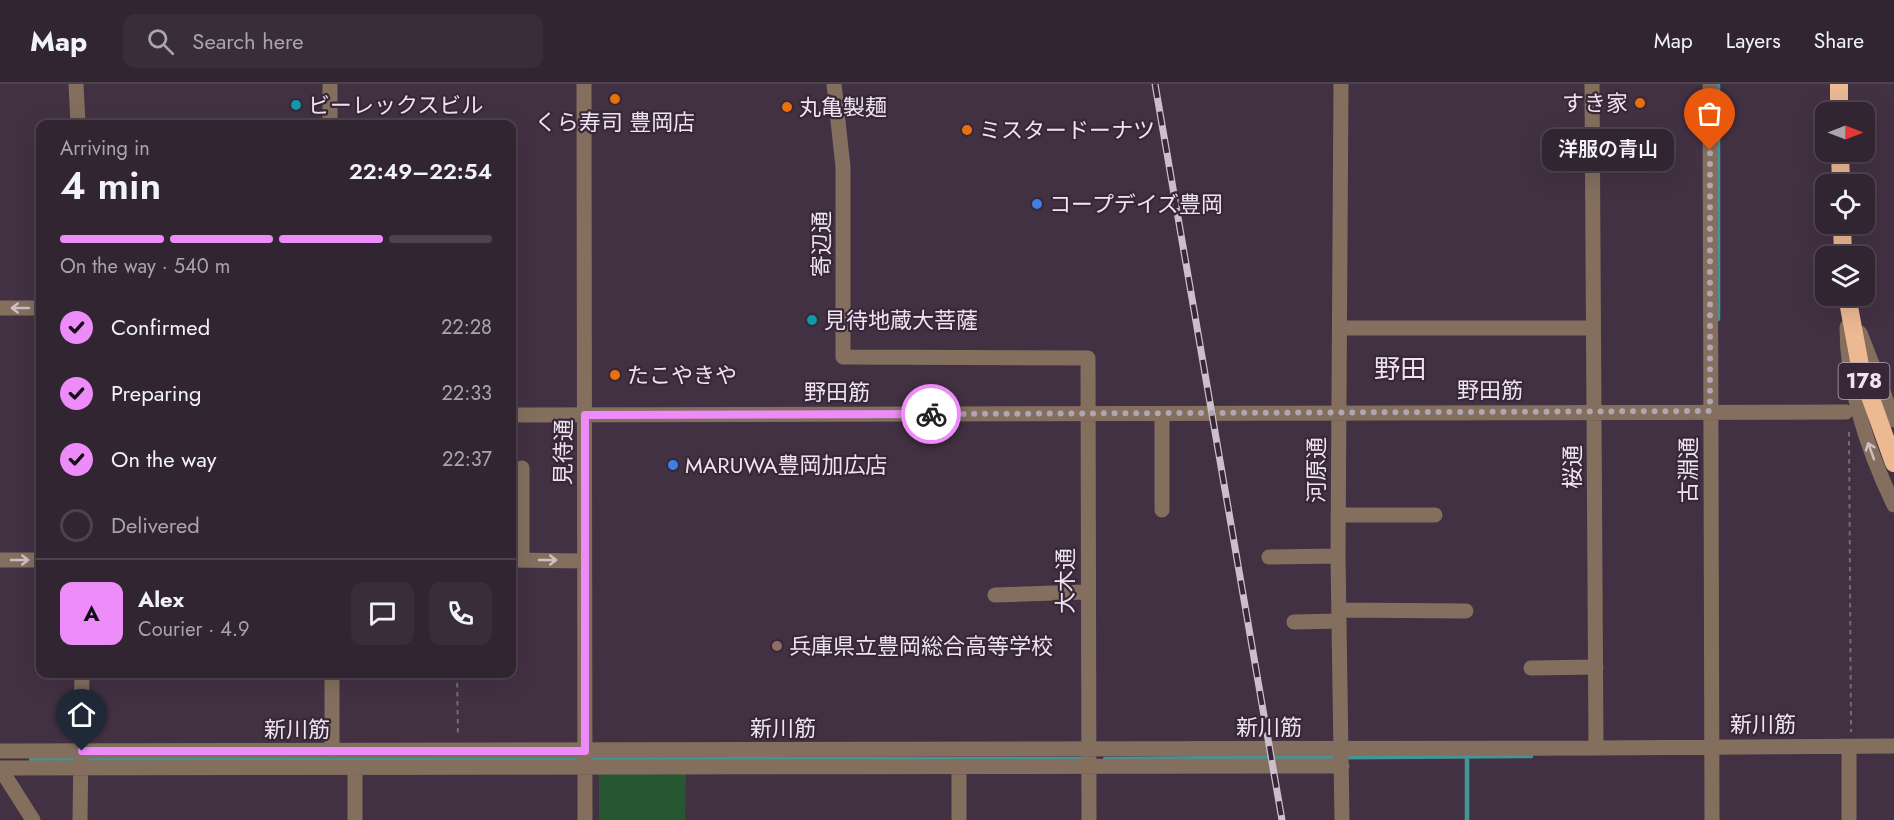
<!DOCTYPE html>
<html lang="en">
<head>
<meta charset="utf-8">
<style>
	body { margin:0; font-family:Jost,"Noto Sans JP",sans-serif; background:#3a2d3a; color:#f1f3f6; height:100vh; display:flex; flex-direction:column; font-size:22px; white-space:nowrap }
	* { box-sizing:border-box; margin:0 }
	p { font-size:20px; color:#a8a5ac }
	.icon { flex:none; width:33px; height:33px; fill:none; stroke:currentColor; stroke-width:2; stroke-linecap:round; stroke-linejoin:round }
	.map { position:relative; flex:1; overflow:hidden }
	.sheet { position:absolute; left:36px; top:36px; width:480px; height:558px; display:flex; flex-direction:column; background:#322532; border-radius:12px; box-shadow:0 6px 24px #0002,0 0 0 2px #4d424d }
	.sheet>* { flex:none }
	.needle { width:39px; rotate:90deg }
	.fabs { position:absolute; left:1815px; top:18px; display:grid; gap:12px }
	.fabs a { display:grid; place-items:center; width:60px; height:60px; border-radius:12px; background:#322532; box-shadow:0 6px 24px #0002,0 0 0 2px #4d424d; font-size:30px }
	.pin { position:absolute; display:grid; place-items:center; width:51px; height:51px; color:#fff; margin:-62px -26px; border-radius:50% 50% 50% 0; rotate:-45deg; box-shadow:0 0 6px #0007 }
	.pin .icon { rotate:45deg }
	.courier { position:absolute; display:grid; place-items:center; width:60px; height:60px; margin:-30px; border:4px solid #ed8cf9; border-radius:50%; background:#fff; color:#222; box-shadow:0 2px 8px #0007 }
	.bubble { position:absolute; height:42px; border-radius:12px; background:#322532; box-shadow:0 6px 24px #0002,0 0 0 2px #4d424d; font-size:20px; font-weight:600; line-height:42px; text-align:center }
	.head em { font-style:normal; font-weight:600 }
	.head div { display:flex; flex-direction:column-reverse }
	.head { display:flex; align-items:center; justify-content:space-between; height:102px; padding:0 24px }
	h1 { font-size:39px; font-weight:600; line-height:45px }
	.bar { display:grid; grid-template-columns:repeat(4,1fr); gap:9px 6px; align-content:center; height:72px; padding:0 24px }
	.bar i { height:8px; border-radius:4px; background:#4d424d }
	.bar .active { background:#ed8cf9 }
	.bar p { grid-column:span 4 }
	.line { display:flex; align-items:center; gap:15px; padding:0 24px; border-top:2px solid #4d424d }
	.line div { flex:1 }
	.round { display:grid; place-items:center; flex:none; width:63px; height:63px; border-radius:12px; background:#3a2d3a }
	ol { padding:0 24px; list-style:none }
	li { display:flex; align-items:center; gap:18px; height:66px }
	li p { margin-inline-start:auto }
	li .icon { padding:6px; border-radius:50%; background:#ed8cf9; color:#111; stroke-width:4 }
	li:last-child { color:#a8a5ac }
	li i { width:33px; height:33px; border:3px solid #4d424d; border-radius:50% }
	header { display:flex; align-items:center; gap:36px; box-sizing:border-box; height:84px; padding:0 30px; background:#322532; border-bottom:2px solid #4d424d }
	header strong { font-size:28px }
	nav { display:flex; gap:33px; margin-inline-start:auto; font-size:21px }
	.search { width:420px; height:54px; background:#3a2d3a; display:flex; align-items:center; gap:15px; box-sizing:border-box; padding:0 21px; border-radius:12px; color:#a8a5ac; font-size:22px }
	.map>svg:first-child { display:block }
	.green { fill:#275633 }
	.lines { fill:none; stroke-linecap:round; stroke-linejoin:round }
	.stream { stroke:#449597; stroke-width:4.5 }
	.path { stroke:#796a7a; stroke-width:2; stroke-dasharray:4.5 4.5; stroke-linecap:butt }
	.minor { stroke:#846f5f; stroke-width:15 }
	.highway { stroke:#ecb993; stroke-width:18 }
	.rail-casing { stroke:#cbbfcc; stroke-width:7 }
	.rail { stroke:#372739; stroke-width:4.5; stroke-dasharray:14; stroke-linecap:butt }
	.oneway { stroke:#cec0c4 }
	.done { stroke:#b2a5b3; stroke-width:6; stroke-dasharray:0 10.8 }
	.route { stroke:#ed8cf9; stroke-width:8 }
	.food-dot { fill:#e8710a; stroke:#372739; stroke-width:2 }
	.culture-dot { fill:#0f9aa8; stroke:#372739; stroke-width:2 }
	.shop-dot { fill:#3f7fe0; stroke:#372739; stroke-width:2 }
	.education-dot { fill:#8d6e63; stroke:#372739; stroke-width:2 }
	.labels { text-anchor:middle; dominant-baseline:central; stroke-width:4.5; stroke-linejoin:round; paint-order:stroke }
	.shield { fill:#372739; stroke:#b7abb8; stroke-width:1.5 }
	.shield-label { font-size:21px; font-weight:bold; fill:#eee3ef }
	.poi-label { font-size:22px; fill:#eee3ef; stroke:#372739; text-anchor:start }
	.street-label { font-size:22px; fill:#eee3ef; stroke:#372739 }
	.quarter-label { font-size:26px; fill:#eee3ef; stroke:#372739 }
</style>
</head>
<body>
<header>
<strong>Map</strong>
<div class="search"><svg class="icon" aria-label="search" viewBox="0 0 24 24"><circle cx="10" cy="10" r="6"/><path d="M15 15l6 6"/></svg>Search here</div>
<nav><a>Map</a><a>Layers</a><a>Share</a></nav>
</header>
<div class="map">
<svg width="1894" height="736" viewBox="0 0 1894 736">
	<rect width="100%" height="100%" fill="#423143"/>
	<path class="green" d="M599,689H686L685,736H599Z"/>
	<g class="lines">
		<path class="stream" d="M1718,235V0
			M1467,672V736
			M1105,675L1531,672
			M31,676L1087,675"/>
		<path class="path" d="M1849,348L1851,648
			M457,590L458,653"/>
		<path class="minor" d="M76,0L78,40
			M584,0L585,736
			M834,0L843,83V273L1088,274L1089,736
			M1341,0L1338,472L1342,736
			M1710,0L1712,736
			M330,40V0
			M0,224H40
			M1847,243C1847,305 1867,365 1894,421
			M1340,244H1593
			M1860,249L1894,336
			M512,331L1846,328
			M522,384V476
			M1162,426V330
			M1338,431H1435
			M1269,473L1338,472
			M0,476H40
			M512,476L584,477
			M995,511L1087,508
			M1339,526L1466,527
			M1294,538L1339,537
			M1531,584L1596,583
			M1849,663V736
			M1596,664L1894,662
			M0,667L1596,664L1592,0
			M332,667V590
			M959,682V736
			M0,684L1342,682
			M0,684L33,736
			M80,736L82,590
			M355,736V684"/>
		<path class="highway" d="M1839,0V28
			M1840,68L1841,100
			M1842,140L1843,172
			M1847,212L1861,287L1894,379"/>
		<g class="rail-casing">
			<path id="rail" d="M1155,0L1282,736"/>
		</g>
		<use href="#rail" class="rail"/>
	</g>
	<defs><path id="oneway-shaft" d="M-6 0H5M1.5-3L5.5 0L1.5 3" fill="none" stroke-width="1.6" stroke-linecap="round" stroke-linejoin="round" transform="scale(1.5)"/></defs>
	<g class="oneway">
		<use href="#oneway-shaft" transform="translate(20 224) rotate(180)"/>
		<use href="#oneway-shaft" transform="translate(1871 367) rotate(-110)"/>
		<use href="#oneway-shaft" transform="translate(20 476)"/>
		<use href="#oneway-shaft" transform="translate(548 476)"/>
	</g>
	<g class="lines">
		<path class="done" d="M931,330L1710,327V66"/>
		<path class="route" d="M82,667H585V331L931,330"/>
	</g>
	<g class="food-dot">
		<circle cx="615" cy="15" r="6"/>
		<circle cx="1640" cy="19" r="6"/>
		<circle cx="787" cy="23" r="6"/>
		<circle cx="967" cy="46" r="6"/>
		<circle cx="615" cy="291" r="6"/>
	</g>
	<g class="culture-dot">
		<circle cx="296" cy="21" r="6"/>
		<circle cx="812" cy="236" r="6"/>
	</g>
	<g class="shop-dot">
		<circle cx="1037" cy="120" r="6"/>
		<circle cx="673" cy="381" r="6"/>
	</g>
	<circle class="education-dot" cx="777" cy="562" r="6"/>
	<g class="labels">
		<rect class="shield" x="1838.5" y="279" width="51" height="36" rx="4.5"/>
		<g class="shield-label">
			<text x="1864" y="297">178</text>
		</g>
		<g class="poi-label">
			<text x="1628" y="19" text-anchor="end">すき家</text>
			<text x="308" y="21">ビーレックスビル</text>
			<text x="799" y="23">丸亀製麺</text>
			<text x="615" y="38" text-anchor="middle">くら寿司 豊岡店</text>
			<text x="979" y="46">ミスタードーナツ</text>
			<text x="1049" y="120">コープデイズ豊岡</text>
			<text x="824" y="236">見待地蔵大菩薩</text>
			<text x="627" y="291">たこやきや</text>
			<text x="685" y="381">MARUWA豊岡加広店</text>
			<text x="789" y="562">兵庫県立豊岡総合高等学校</text>
		</g>
		<g class="street-label">
			<text transform="translate(821 160) rotate(-90)">寄辺通</text>
			<text x="1490" y="306">野田筋</text>
			<text x="837" y="308">野田筋</text>
			<text transform="translate(563 368) rotate(-89)">見待通</text>
			<text transform="translate(1572 383) rotate(-90)">桜通</text>
			<text transform="translate(1316 386) rotate(-90)">河原通</text>
			<text transform="translate(1688 386) rotate(-90)">古淵通</text>
			<text transform="translate(1065 497) rotate(-90)">大木通</text>
			<text x="1763" y="640">新川筋</text>
			<text x="1269" y="643">新川筋</text>
			<text x="783" y="644">新川筋</text>
			<text x="297" y="645">新川筋</text>
		</g>
		<g class="quarter-label">
			<text x="1400" y="285">野田</text>
		</g>
	</g>
</svg>
<div class="fabs">
<a><svg class="needle" viewBox="-14 -14 28 28"><path d="M0-13l5 13h-10z" fill="#e53935"/><path d="M0 13l5-13h-10z" fill="#a8a5ac"/></svg></a>
<a><svg class="icon" aria-label="locate" viewBox="0 0 24 24"><circle cx="12" cy="12" r="6"/><path d="M12 2v4M12 18v4M2 12h4M18 12h4"/></svg></a>
<a><svg class="icon" aria-label="layers" viewBox="0 0 24 24"><path d="M12 4l9 5-9 5-9-5zM3 14l9 5 9-5"/></svg></a>
</div>
<div class="pin" style="left:1710px;top:66px;background:#ea580c"><svg class="icon" aria-label="bag" viewBox="0 0 24 24"><path d="M5 8h14l-1 12H6zM9 8a3 3 0 0 1 6 0"/></svg></div>
<div class="pin" style="left:82px;top:667px;background:#1f2937"><svg class="icon" aria-label="home" viewBox="0 0 24 24"><path d="M3 11l9-7 9 7M6 9v11h12V9"/></svg></div>
<div class="courier" style="left:931px;top:330px"><svg class="icon" aria-label="bike" viewBox="0 0 24 24"><circle cx="6" cy="16" r="4"/><circle cx="18" cy="16" r="4"/><path d="M6 16l4-8h5l3 8M10 8l3 8H6M13 5h3"/></svg></div>
<div class="bubble" style="left:1542px;top:45px;width:132px">洋服の青山</div>
<section class="sheet">
<div class="head"><div><h1>4 min</h1><p>Arriving in</p></div><em>22:49–22:54</em></div>
<div class="bar"><i class="active"></i><i class="active"></i><i class="active"></i><i></i><p>On the way · 540 m</p></div>
<ol>
<li><svg class="icon" aria-label="check" viewBox="0 0 24 24"><path d="M5 12l5 5 9-10"/></svg>Confirmed<p>22:28</p></li>
<li><svg class="icon" aria-label="check" viewBox="0 0 24 24"><path d="M5 12l5 5 9-10"/></svg>Preparing<p>22:33</p></li>
<li><svg class="icon" aria-label="check" viewBox="0 0 24 24"><path d="M5 12l5 5 9-10"/></svg>On the way<p>22:37</p></li>
<li><i></i>Delivered</li>
</ol>
<div class="line" style="height:108px"><b class="round" style="background:#ed8cf9;color:#111">A</b><div><b>Alex</b><p>Courier · 4.9</p></div><a class="round"><svg class="icon" aria-label="chat" viewBox="0 0 24 24"><path d="M4 5h16v11H9l-5 4z"/></svg></a><a class="round"><svg class="icon" aria-label="phone" viewBox="0 0 24 24"><path d="M5 4h4l2 5-3 2q2 4 5 5l2-3 5 2v4C11 20 4 13 5 4z"/></svg></a></div>
</section>
</div>
</body>
</html>
